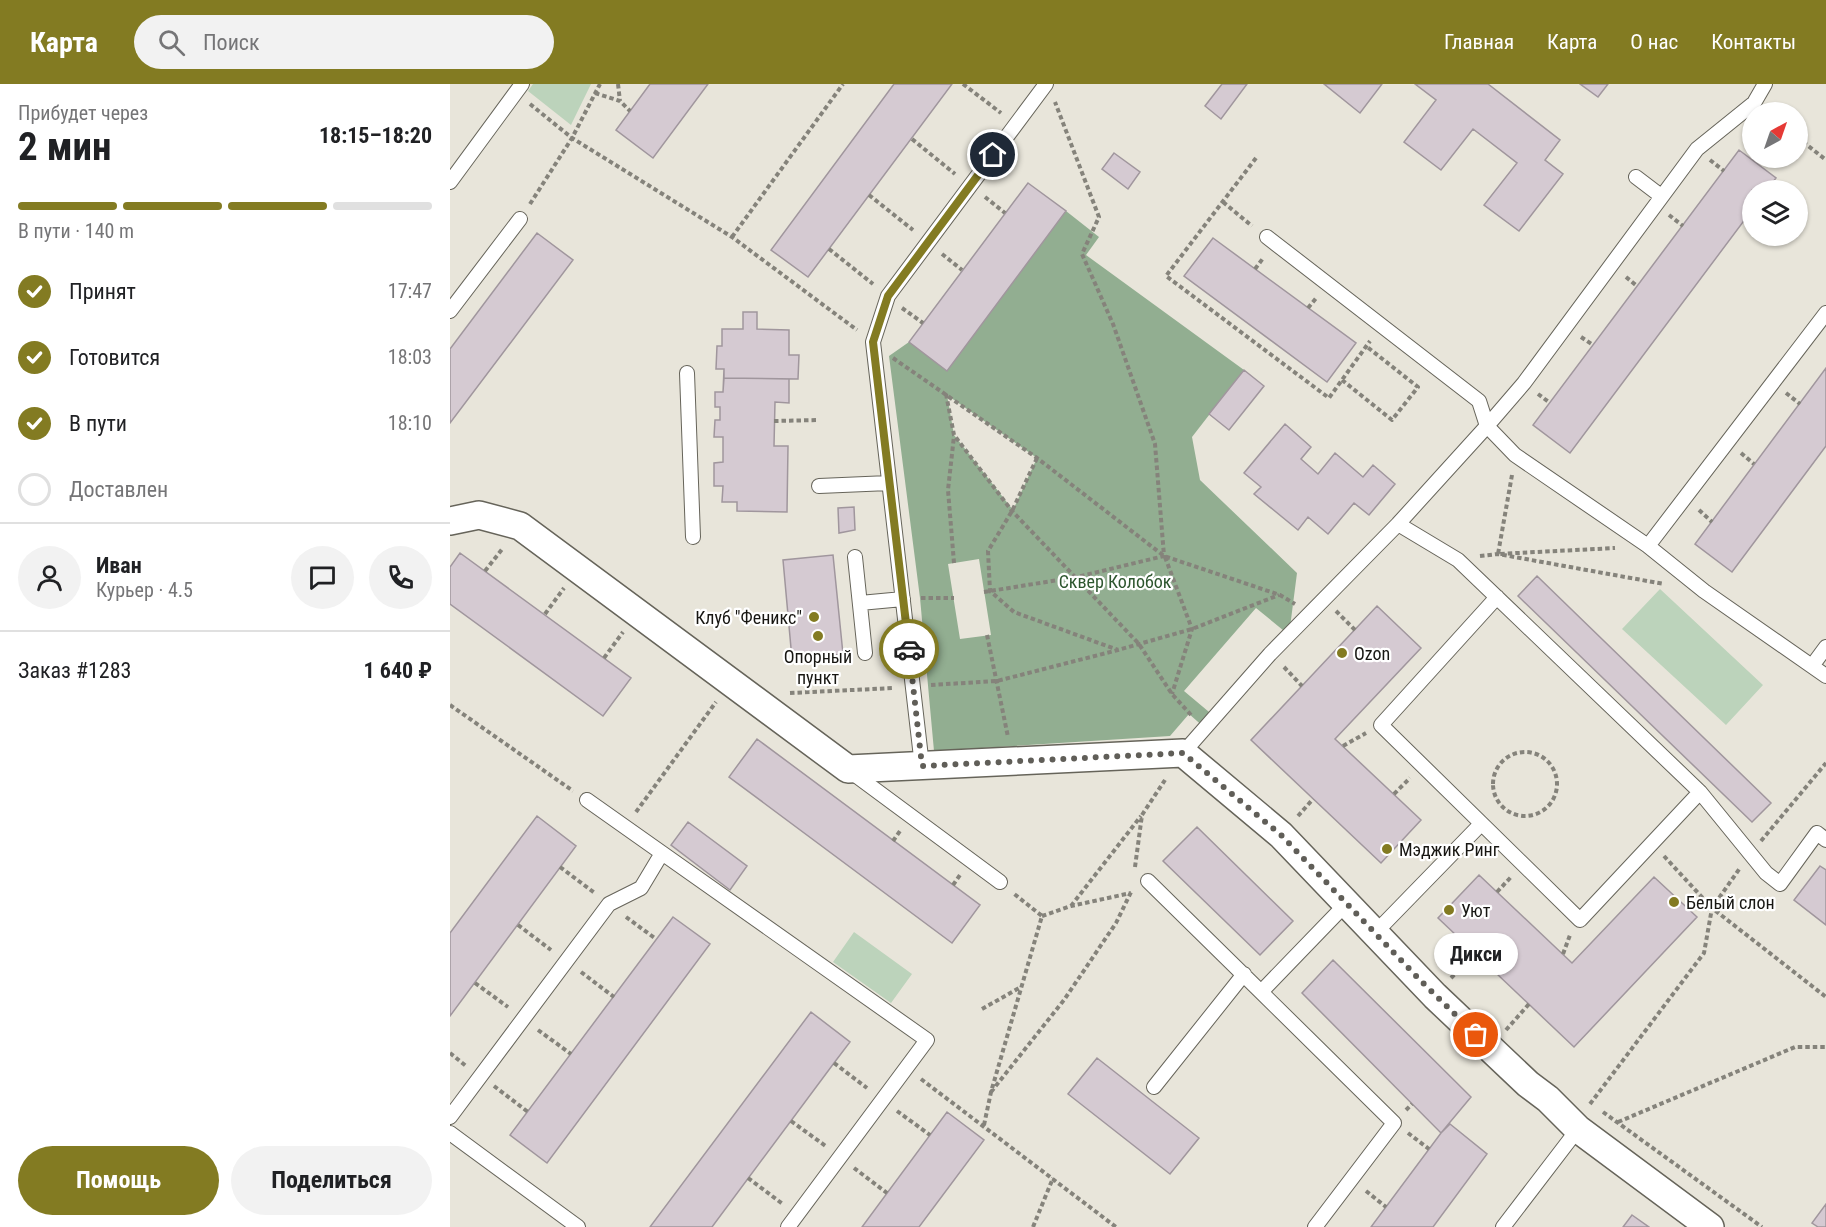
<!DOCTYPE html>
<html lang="ru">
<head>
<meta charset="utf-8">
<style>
	body { margin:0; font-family:"Roboto Condensed",sans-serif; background:#f2f2f2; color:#202124; height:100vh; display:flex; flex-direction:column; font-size:22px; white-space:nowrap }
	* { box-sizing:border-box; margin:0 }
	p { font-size:20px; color:#757577 }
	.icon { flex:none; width:33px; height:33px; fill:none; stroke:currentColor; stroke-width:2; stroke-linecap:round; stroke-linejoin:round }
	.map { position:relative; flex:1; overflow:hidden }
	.details { display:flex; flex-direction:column; background:#fff; width:450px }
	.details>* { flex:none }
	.needle { width:39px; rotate:40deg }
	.controls { position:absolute; left:1292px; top:18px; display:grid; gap:12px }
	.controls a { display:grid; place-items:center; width:66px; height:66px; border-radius:50%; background:#fff; box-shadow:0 2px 4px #0004; font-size:30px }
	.pin { position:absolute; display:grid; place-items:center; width:51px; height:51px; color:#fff; margin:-26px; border:3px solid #fff; border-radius:50%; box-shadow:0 2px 6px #0007 }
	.courier { position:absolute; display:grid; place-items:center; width:60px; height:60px; margin:-30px; border:4px solid #837b22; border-radius:50%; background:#fff; color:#222; box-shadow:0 2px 8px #0007 }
	.bubble { position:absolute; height:42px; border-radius:21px; background:#fff; box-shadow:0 2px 4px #0004; font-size:20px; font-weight:700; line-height:42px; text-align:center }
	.overview em { font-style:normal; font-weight:700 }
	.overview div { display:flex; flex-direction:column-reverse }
	.overview { display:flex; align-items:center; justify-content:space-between; height:102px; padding:0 18px }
	h1 { font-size:39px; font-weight:700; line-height:45px }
	.bar { display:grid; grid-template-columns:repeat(4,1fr); gap:9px 6px; align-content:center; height:72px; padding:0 18px }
	.bar i { height:8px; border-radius:4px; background:#e0e0e0 }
	.bar .selected { background:#837b22 }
	.bar p { grid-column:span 4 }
	.line { display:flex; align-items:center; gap:15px; padding:0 18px; border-top:2px solid #e0e0e0 }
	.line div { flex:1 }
	.round { display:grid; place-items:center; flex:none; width:63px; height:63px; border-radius:32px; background:#f2f2f2 }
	ol { padding:0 18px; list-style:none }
	li { display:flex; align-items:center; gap:18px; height:66px }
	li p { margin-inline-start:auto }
	li .icon { padding:6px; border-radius:50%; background:#837b22; color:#fff; stroke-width:4 }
	li:last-child { color:#757577 }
	li i { width:33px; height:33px; border:3px solid #e0e0e0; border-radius:50% }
	.action { display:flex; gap:12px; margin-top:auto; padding:12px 18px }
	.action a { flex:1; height:69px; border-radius:36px; background:#837b22; color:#fff; font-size:24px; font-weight:700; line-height:69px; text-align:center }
	.action a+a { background:#f2f2f2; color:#202124 }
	header { display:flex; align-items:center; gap:36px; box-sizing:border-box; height:84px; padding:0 30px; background:#837b22; color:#fff }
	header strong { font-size:28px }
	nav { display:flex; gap:33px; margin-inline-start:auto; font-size:21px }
	.search { width:420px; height:54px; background:#f2f2f2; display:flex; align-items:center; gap:15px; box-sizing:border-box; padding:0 21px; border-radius:33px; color:#757577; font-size:22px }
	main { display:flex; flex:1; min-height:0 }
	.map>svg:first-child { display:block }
	.green { fill:#bcd3bb }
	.forest { fill:#92ae91; fill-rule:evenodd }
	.building { fill:#d5cad2; stroke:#a0969d; stroke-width:1.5 }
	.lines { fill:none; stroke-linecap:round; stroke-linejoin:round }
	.service-casing { stroke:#66645a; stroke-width:16 }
	.minor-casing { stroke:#66645a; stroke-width:30 }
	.path { stroke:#85837b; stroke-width:4; stroke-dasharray:4.5 3; stroke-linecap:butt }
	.service { stroke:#fff; stroke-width:14 }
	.minor { stroke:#fff; stroke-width:27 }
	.done { stroke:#605e58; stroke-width:6; stroke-dasharray:0 10.8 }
	.route { stroke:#837b22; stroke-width:8 }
	.poi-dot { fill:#837b22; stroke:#fff; stroke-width:2 }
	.labels { text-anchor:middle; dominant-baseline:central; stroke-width:4.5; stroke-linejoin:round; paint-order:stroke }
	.park-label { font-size:18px; fill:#2d562e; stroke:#fff }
	.poi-label { font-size:18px; fill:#171612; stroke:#fff; text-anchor:start }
</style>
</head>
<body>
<header>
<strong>Карта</strong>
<div class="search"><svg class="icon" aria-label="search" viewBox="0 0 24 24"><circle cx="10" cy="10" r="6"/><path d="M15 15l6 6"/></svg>Поиск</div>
<nav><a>Главная</a><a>Карта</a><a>О нас</a><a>Контакты</a></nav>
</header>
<main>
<section class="details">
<div class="overview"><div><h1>2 мин</h1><p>Прибудет через</p></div><em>18:15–18:20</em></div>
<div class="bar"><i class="selected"></i><i class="selected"></i><i class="selected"></i><i></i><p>В пути · 140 m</p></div>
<ol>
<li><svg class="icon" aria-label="check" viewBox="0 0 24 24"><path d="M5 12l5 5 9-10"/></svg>Принят<p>17:47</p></li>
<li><svg class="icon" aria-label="check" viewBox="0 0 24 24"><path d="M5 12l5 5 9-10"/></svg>Готовится<p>18:03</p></li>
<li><svg class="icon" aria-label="check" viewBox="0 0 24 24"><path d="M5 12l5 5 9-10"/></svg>В пути<p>18:10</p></li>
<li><i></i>Доставлен</li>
</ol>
<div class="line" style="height:108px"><a class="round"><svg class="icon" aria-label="person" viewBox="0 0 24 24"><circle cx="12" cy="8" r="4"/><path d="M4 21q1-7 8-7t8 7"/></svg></a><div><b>Иван</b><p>Курьер · 4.5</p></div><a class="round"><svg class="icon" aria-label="chat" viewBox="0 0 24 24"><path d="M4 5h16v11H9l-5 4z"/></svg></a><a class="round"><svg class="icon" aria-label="phone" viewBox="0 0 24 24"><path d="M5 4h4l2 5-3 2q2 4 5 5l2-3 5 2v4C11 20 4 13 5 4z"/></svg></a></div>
<div class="line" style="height:78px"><div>Заказ #1283</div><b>1 640 ₽</b></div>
<div class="action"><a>Помощь</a><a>Поделиться</a></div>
</section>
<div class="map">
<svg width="1376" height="1143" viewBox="0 0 1376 1143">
	<rect width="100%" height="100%" fill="#e8e5da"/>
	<path class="green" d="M83,0H141L121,41L78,7Z
		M1210,505L1313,601L1276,641L1172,545Z
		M404,848L462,890L441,919L383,878Z"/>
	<path class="forest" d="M616,127L649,153L636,171L794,286L742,353L750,396L847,489L839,551L806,524L734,607L765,633L755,644L739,630L720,652L484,667L470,514L439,272L459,258L497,286ZM497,311L587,374L563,426L504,351ZM529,475L541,551L510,555L498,480Z"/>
	<path class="building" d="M200,0H258L203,74L166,46Z
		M444,0H502L358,193L321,166Z
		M772,0H797L771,35L755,22Z
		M874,0H932L910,29Z
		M965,0H1038L1110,56L1095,76L1113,90L1069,147L1034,121L1067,79L1023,45L991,86L954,58L986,16Z
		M1130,0H1158L1148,13Z
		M1289,66L1326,94L1317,106H1302V126L1120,369L1083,341Z
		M664,69L690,88L678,105L652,85Z
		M578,99L616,127L497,287L459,258Z
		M87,149L123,176L0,339V265Z
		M763,154L906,259L877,298L734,192Z
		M293,228H307V245L339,246V271H349L348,295H339V319L325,318L324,362H338L337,428L287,427V418H272L273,402H264V379L273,378V353H264L265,336H270V323H265V308H273L274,285H266L267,262H272V245H293Z
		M293,228H307V245L339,246V271H349L348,295L274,294V285H266L267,262H272V245H293Z
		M1376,284V362L1282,488L1245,460Z
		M794,286L814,302L779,346L759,330Z
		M274,294L339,295V319L325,318L324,362H338L337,428L287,427V418H272L273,402H264V379L273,378V353H264L265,336H270V323H265V308H273Z
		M835,340L861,363L851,375L868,390L885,369L913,393L923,381L945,400L919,431L904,419L878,450L858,433L848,446L804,410L811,403L794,389Z
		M404,423L405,446L389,449L388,424Z
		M10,469L181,594L153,632L0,520V483Z
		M383,471L393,570L342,575L333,476Z
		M1087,492L1321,719L1302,738L1068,512Z
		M927,522L971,564L885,655L971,736L931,779L801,656Z
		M307,655L530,821L502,859L279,693Z
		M87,732L126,762L0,932V849Z
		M238,738L297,782L280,806L221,761Z
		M747,743L843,837L810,871L713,777Z
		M1370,782L1376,786V841L1344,816Z
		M1029,791L1122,879L1204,793L1247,833L1124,963L988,834Z
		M223,833L260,860L97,1079L60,1051Z
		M883,876L1021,1013L991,1049L852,909Z
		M361,928L400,958L384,979L262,1143H200Z
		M647,974L749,1054L720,1090L618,1010Z
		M497,1028L534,1056L469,1143H412Z
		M1000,1040L1037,1070L983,1143H921L991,1049Z
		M1376,1120V1143H1368L1362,1139Z
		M1182,1131L1199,1143H1173Z"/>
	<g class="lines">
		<g class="service-casing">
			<path id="service" d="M1186,93L1211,112
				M0,98L72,0
				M817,153L1029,317L1037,342L1065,371L1198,462L1254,507L1376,592
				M0,227L70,135
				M237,289L243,453
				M369,402L439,399
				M948,440L1008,476L1250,708L1316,789L1330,800L1367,749L1376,756
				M1198,462L1376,229
				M405,473L415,569
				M1047,513L931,641L1130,836L1250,708
				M410,519L453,515
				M1362,582L1376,563
				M733,669L820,570L948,440L1037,342L1074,299L1247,65L1304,19L1315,0
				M472,682L423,258L438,212L596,0
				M400,687L550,798
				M212,769L477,956L338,1143
				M698,797L811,908
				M924,850L1031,740
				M704,1003L794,890
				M0,1033L159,820L191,804L212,769L137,716
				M0,1049L128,1143
				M865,1143L944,1039L811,908L896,820
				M1053,1143L1128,1045"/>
		</g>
		<g class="minor-casing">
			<path id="minor" d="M0,437L29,431L70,442L398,685L733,669L831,751L985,912L1078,1000L1098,1015L1128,1045L1260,1143"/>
		</g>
		<path class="path" d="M168,0L170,17
			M513,0L551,29
			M145,9L170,17L180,27
			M80,20L122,54L282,153L407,246
			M1347,53L1376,76
			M462,55L505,90
			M806,74L716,192L879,314L920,257
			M1260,76L1274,87
			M419,111L463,146
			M535,113L555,129
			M773,118L802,142
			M80,120L122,54L150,0
			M1219,131L1233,142
			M282,153L393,0
			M379,165L423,200
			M492,170L512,186
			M805,185L814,173
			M1176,193L1187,202
			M452,224L473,239
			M858,224L867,213
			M1131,253L1143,261
			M443,274L587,374L714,472L830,511L845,520
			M892,296L942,336L968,303L916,262
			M1336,309L1350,320
			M496,310L504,351L562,427L689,560L722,610L741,631
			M1088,310L1100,319
			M324,337L368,336
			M1291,369L1304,380
			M587,374L562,427L538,467L540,507L564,528L668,566
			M1062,391L1048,470L1165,464
			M1249,426L1262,438
			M1030,472L1048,470L1214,500
			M715,473L742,545L722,610
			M504,479L498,406L504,352
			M35,487L53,464
			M534,508L627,493L714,472L705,360L663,240L632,170L649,133L605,18
			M471,514H504
			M886,527L905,546
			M95,530L114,504
			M537,551L558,653
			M154,574L173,548
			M834,583L852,602
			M481,601L547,597L668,566L742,545L829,511
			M340,609L444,604
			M0,621L123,707
			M893,662L916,649
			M1043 700a32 32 0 1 1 64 0a32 32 0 1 1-64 0Z
			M944,710L960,694
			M186,728L266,618
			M848,732L863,715
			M443,757L450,747
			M1311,757L1376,679
			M1214,772L1262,824L1376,913
			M110,783L146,810
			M685,783L692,731L715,696
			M503,801L510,791
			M1047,808L1061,793
			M621,822L691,732
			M592,832L621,822L681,809
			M176,833L206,855
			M68,841L101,866
			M1113,870L1120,851
			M131,888L164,913
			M1001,894L1025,869
			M25,899L58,923
			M532,925L571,903
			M88,946L121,970
			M1056,946L1079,920
			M0,969L16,982
			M384,979L417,1004
			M471,995L666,1143
			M44,1002L78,1028
			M541,1008L614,916L666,839L681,808
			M1140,1020L1254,869L1262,824L1290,784
			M956,1026L962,1020
			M447,1027L480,1051
			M1153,1028L1312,1143
			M341,1037L377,1063
			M1168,1038L1345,963H1376
			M534,1041L541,1008L592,832L563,809
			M958,1049L979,1065
			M404,1084L437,1109
			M298,1094L334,1121
			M916,1107L936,1123
			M583,1143L603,1094"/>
		<use href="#service" class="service"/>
		<use href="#minor" class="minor"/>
	</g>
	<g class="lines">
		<path class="done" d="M459,565L472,682L733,669L831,751L970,896L1026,951"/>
		<path class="route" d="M459,565L423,258L438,212L543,71"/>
	</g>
	<g class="poi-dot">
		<circle cx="364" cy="533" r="6"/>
		<circle cx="368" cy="552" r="6"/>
		<circle cx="892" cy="569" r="6"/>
		<circle cx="937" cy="765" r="6"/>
		<circle cx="1224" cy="818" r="6"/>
		<circle cx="999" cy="826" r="6"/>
	</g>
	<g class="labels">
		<g class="park-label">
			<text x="665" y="497">Сквер Колобок</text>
		</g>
		<g class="poi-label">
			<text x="352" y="533" text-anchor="end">Клуб "Феникс"</text>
			<text x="904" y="569">Ozon</text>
			<text x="368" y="572" text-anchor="middle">Опорный<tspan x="368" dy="21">пункт</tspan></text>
			<text x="949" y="765">Мэджик Ринг</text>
			<text x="1236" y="818">Белый слон</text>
			<text x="1011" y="826">Уют</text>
		</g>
	</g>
</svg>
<div class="controls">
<a><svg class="needle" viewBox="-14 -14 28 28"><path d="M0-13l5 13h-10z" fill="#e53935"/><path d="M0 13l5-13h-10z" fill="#757577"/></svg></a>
<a><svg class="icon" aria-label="layers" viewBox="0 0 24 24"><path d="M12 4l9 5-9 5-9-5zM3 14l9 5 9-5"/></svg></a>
</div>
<div class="pin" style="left:1026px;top:951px;background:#ea580c"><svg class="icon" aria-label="bag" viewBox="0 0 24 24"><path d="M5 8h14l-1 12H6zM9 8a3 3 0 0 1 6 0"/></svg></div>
<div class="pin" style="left:543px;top:71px;background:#1f2937"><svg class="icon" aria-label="home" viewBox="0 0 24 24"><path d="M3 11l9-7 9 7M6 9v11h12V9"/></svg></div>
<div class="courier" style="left:459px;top:565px"><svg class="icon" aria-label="car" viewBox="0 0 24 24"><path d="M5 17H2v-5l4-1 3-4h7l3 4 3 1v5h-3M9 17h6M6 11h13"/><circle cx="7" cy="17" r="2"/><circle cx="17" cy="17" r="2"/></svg></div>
<div class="bubble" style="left:984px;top:849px;width:84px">Дикси</div>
</div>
</main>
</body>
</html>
